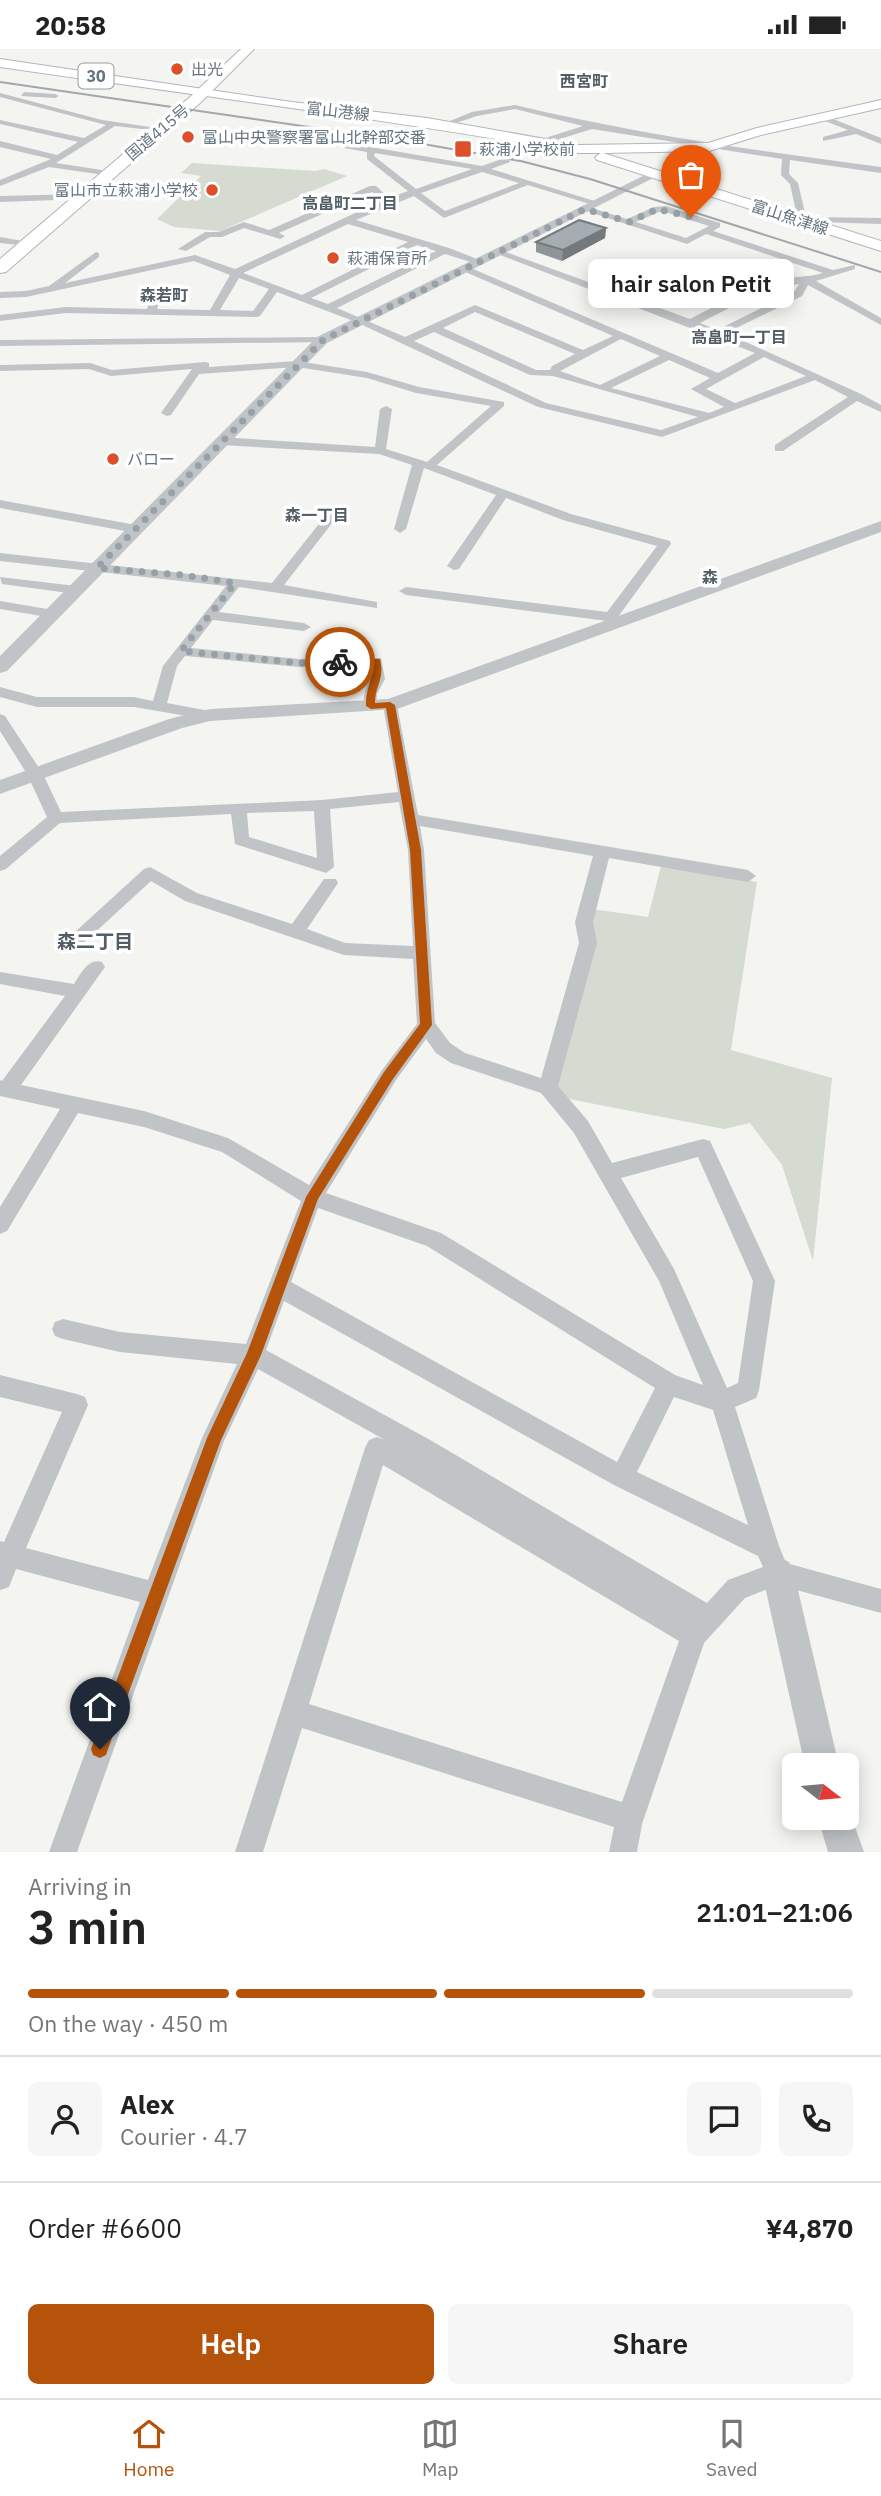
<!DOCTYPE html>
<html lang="en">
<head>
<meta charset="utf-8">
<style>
	body { margin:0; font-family:"IBM Plex Sans","Noto Sans JP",sans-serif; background:#f6f6f6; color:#222; height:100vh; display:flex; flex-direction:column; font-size:26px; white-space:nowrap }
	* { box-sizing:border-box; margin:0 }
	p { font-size:23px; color:#767676 }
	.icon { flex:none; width:38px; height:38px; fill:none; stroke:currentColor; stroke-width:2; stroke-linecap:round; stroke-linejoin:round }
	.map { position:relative; height:1803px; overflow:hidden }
	.drawer { display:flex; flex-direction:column; background:#fff; flex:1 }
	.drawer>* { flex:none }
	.needle { width:46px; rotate:106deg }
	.buttons { position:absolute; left:782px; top:1704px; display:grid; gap:14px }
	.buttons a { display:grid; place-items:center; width:77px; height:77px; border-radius:10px; background:#fff; box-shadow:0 4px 18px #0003; font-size:35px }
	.pin { position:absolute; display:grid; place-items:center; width:60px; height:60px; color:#fff; margin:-72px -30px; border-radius:50% 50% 50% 0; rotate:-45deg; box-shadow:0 0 7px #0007 }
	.pin .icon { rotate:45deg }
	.courier { position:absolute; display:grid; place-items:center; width:70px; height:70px; margin:-35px; border:5px solid #b45309; border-radius:50%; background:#fff; color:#222; box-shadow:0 2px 9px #0007 }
	.bubble { position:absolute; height:49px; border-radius:10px; background:#fff; box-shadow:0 4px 18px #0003; font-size:23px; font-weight:600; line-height:49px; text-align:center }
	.headline em { font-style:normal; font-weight:600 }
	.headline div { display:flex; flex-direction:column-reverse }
	.headline { display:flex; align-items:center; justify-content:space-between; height:119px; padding:0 28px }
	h1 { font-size:46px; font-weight:600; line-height:52px }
	.bar { display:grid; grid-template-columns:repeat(4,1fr); gap:10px 7px; align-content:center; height:84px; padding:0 28px }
	.bar i { height:9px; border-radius:5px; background:#e0e0e0 }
	.bar .on { background:#b45309 }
	.bar p { grid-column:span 4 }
	.line { display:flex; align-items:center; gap:18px; padding:0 28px; border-top:2px solid #e0e0e0 }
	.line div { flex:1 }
	.round { display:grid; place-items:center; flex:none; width:74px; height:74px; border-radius:10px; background:#f6f6f6 }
	.cta { display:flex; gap:14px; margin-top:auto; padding:14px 28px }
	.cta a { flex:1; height:80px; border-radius:10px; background:#b45309; color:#fff; font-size:28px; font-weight:600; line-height:80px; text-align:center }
	.cta a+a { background:#f6f6f6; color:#222 }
	.status { display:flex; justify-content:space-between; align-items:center; height:49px; padding:0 35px; background:#fff; direction:ltr }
	.status svg { height:19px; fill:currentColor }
	.menu { display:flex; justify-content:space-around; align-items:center; height:98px; border-top:2px solid #e0e0e0; background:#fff; font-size:19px; color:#767676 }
	.menu a { display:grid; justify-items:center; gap:4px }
	.menu .on { color:#b45309 }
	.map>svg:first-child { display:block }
	.green { fill:#d6dbd2 }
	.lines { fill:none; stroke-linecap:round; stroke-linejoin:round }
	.primary-casing { stroke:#b1b6b9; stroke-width:2 }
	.trunk-casing { stroke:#b1b5b8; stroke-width:2 }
	.minor { fill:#c0c4c7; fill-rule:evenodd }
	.tertiary { fill:#c0c4c7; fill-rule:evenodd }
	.primary { fill:#fff; fill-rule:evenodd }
	.trunk { fill:#fff; fill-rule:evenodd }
	.tram { stroke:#a1a7ac; stroke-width:2 }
	.wall { fill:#8e9599 }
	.shaded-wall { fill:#74797d }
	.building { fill:#a5adb2; stroke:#74797d; stroke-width:2 }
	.route { fill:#b45309 }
	.done { stroke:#97a1a8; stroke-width:7; stroke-dasharray:0 12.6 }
	.poi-dot { fill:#dc4f2a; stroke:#fff; stroke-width:2.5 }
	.labels { text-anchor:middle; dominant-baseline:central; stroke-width:7; stroke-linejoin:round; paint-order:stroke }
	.far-poi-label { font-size:16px; fill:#657581; stroke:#fff; text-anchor:start }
	.shield { fill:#fff; stroke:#939ea7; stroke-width:2 }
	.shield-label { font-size:16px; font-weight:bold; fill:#657581 }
	.far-neighbourhood-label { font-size:16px; font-weight:bold; fill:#525e66; stroke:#fff }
	.far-street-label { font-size:16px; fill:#657581; stroke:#fff }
	.neighbourhood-label { font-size:19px; font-weight:bold; fill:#525e66; stroke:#fff }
</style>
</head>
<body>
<div class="status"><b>20:58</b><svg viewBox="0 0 49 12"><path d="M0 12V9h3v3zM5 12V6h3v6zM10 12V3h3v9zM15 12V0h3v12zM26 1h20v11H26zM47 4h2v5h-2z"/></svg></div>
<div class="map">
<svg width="881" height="1803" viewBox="0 0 881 1803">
	<rect width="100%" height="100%" fill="#f4f4f1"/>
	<path class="green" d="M192,114L316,122L324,120L347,127L220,182L174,178L157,170L201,127L181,124Z
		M661,817L757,833L731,1001L832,1029L813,1212L782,1116L750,1074L724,1080L569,1050L554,1037L592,860L648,868Z"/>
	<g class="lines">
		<g class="primary-casing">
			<path id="primary" d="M0,10L292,53L427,69L579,96L708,94L757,79L881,51V59L761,86L709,102L603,104L881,192V202L597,111L595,108L601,104H579C387,70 193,46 0,18Z"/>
		</g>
		<g class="trunk-casing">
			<path id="trunk" d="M241,0H254L200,54L6,223L0,224V210L190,48Z"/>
		</g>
		<path class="minor" d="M24,43L55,45L59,47L55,49L21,47Z
			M0,44L102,71L164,80L160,82L115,77L56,114L108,122L111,123V127L49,118L0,137V131L51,110L0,98V92L57,106L78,93L0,75V71L84,89L106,76L0,48Z
			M515,56C636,85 758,102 881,118V124L790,111L789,125L798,134L806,168L881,169V175L791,172V168L797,167L790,135L781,126L782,110L592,80L550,93V96L516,110L513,105L539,94V91L583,77L515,60L477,67L444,78L440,76L472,63Z
			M823,66L881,89V95L856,85L823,92V88L848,81L820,70Z
			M347,94L482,117L507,108L510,113L491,120L601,154L596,157L528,136L444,169L414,147L356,171L449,199L485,213L480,216L445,205L337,259L405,288L475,256L583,301L613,287L463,222V218L466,217L718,324L755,304L495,204L503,202L690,270C718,256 744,240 775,231C791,227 806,229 823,224L706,185L687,195L580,160L585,157L627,170L654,158L666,157L720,174V178L713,182L833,221L855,216V220L816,232L881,269V276L808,236L802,247L726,284L861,345L881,356V363L857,352L783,402H775V396L848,348L815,331L662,388L538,358L356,273L277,243L260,267L256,268L66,264L0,272V266L66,258L147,260L152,244L157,241L162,244L157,260L210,261L230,226L194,212L26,248L0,249V243L26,242L49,237L96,203L99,204V208L65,234L195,206L235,220L381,152L372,143L279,184L285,187L280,190L244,179L222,188H210L186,202L178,200L205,183H218L244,173L269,181L370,137H376L389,149L408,142L367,110V103L344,99ZM375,104L472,120L416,140L374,107ZM482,123L519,134L445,162L421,144ZM659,163H665L709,177L686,189L636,173ZM348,175L408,193L302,246L243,224ZM417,196L436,202L328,255L311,249ZM239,229L269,240L253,262L220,261ZM799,235L794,243L717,281L700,274L768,239ZM475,263L575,305L552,317L550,321H536L443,279ZM434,283L530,326L553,327L698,368L661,381L546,354L414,292ZM621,290L660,307L600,336L560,322ZM764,308L806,327L735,354L706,340ZM669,311L710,329L691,340L724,358L709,364L611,339Z
			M82,145L85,146V150L0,153V147Z
			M0,188L34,194L29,197L0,194Z
			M322,288L326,289V293L0,297V291Z
			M297,312L367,323L419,338L504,353V357L437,416L571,465L670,492L671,495L618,568L623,573L621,576H611L607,572L406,546L399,542L406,538L607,563L657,497L563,471L506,449L459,520L454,521L447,517L496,446L424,419L406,480L400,484L394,480L412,416L379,405L221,396L215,392L221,388L375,398L380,360L386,357L392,360L386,400L427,413L491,357L416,344L367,329L297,318L199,325L171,366L167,367L161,364L192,320L111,327L89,320L0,322V316L90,314L112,321L205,313L209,314V318Z
			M0,451L136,476L142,480L136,484L0,459Z
			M334,460L340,464L284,536L377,553V559L239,538L219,563L304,574L311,578L304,582L213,571L191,599L299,610L381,609L385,630L377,645L376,660L371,662L364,657C362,642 371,632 369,616L299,618L185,607L177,617L167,654L215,663L217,666L215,669L210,671L134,658H37L0,648V638L37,648H134L153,652L163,617L226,537L0,512V504L272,534L330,461Z
			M0,528L76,537L83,541L76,545L2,535Z
			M0,552L53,561L60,565L53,569L0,560Z
			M390,651L397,656L418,766L748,821L756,827L748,833L609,809L593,873L597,894L558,1037L588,1072L612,1114L703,1090L710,1092L775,1232L759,1341L756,1349L735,1358L779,1497L786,1514L881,1540V1564L778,1536L745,1549L704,1594L642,1775L637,1803H609L614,1778L302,1679L263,1803H235L365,1399L369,1391L377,1388L385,1391L258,1320L224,1392L77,1803H49L140,1553L16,1520L9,1538L0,1541V1492L4,1493L62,1363L0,1348V1326L77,1345L85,1348L88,1356L26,1499L148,1531L202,1389L237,1315L120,1303L63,1290L55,1287L52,1280L55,1273L63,1270L120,1283L246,1295L301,1152L222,1103L144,1078L78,1064L7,1182L0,1185V1158L60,1060L0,1047V1031L2,1032L65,947L0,935V923L74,935C81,925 88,909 102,913L105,918L21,1036L144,1062L228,1089L309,1136L382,1021L417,975L413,910L344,906L185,852L151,832L79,898H67L64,893L144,820L150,818L197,844L292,875L324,830H336L338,834L307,880L345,894L413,897L408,801L399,753L330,760L334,818L326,824L235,795L231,765L60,774L6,820L0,822V807L47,768L27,725L0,682V665L5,667L43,725L61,763L322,751L398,743L383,656ZM314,762L317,809L249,788L247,764ZM420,777L593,807L575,873L579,894L541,1029L465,1004L450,994L435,974L424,801ZM426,990L436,1004L451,1014L541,1044L574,1084L659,1232L703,1336L675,1326L441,1184L326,1144L396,1031ZM698,1108L753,1232L738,1334L727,1339L674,1220L621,1129ZM318,1159L427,1197L655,1339L617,1413L291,1233ZM284,1252L614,1436L758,1507L763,1518L728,1531L707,1554L432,1392L266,1301ZM674,1348L713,1361L748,1476L637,1423ZM383,1416L679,1592L622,1753L309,1655Z"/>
		<path class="tertiary" d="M651,123L661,125L327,294L7,622L0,624V607L317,288Z
			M881,472V483L397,660L210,672L182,679L0,745V731L169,670L210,660L388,650Z
			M778,1508L789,1513L794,1524L839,1717H805L762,1524L767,1513Z
			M847,1756L864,1803H828L818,1769H847Z"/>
		<use href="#primary" class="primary"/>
		<use href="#trunk" class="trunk"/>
		<path class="tram" d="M0,33L406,92L520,112
			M513,110L590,130L881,223"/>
	</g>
	<path class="wall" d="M606,179L605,189L562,212L536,203V193Z"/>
	<path class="shaded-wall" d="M606,179L605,189L562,212L563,201Z"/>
	<path class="building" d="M579,171L606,179L563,201L536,193Z"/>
	<path class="route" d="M340,610H380C385,631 375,636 375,654L390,653L395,656L421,801L432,976L393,1030L318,1150L261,1306L221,1391L108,1700L106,1706L100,1709L93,1706L91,1700L207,1389L247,1304L306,1148L384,1023L420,975L410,801L386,659L371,660L366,657C365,641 373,631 372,615H337L335,613Z"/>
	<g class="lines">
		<path class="done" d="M340,613L299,614L181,602L235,534L183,526L97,519L323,291L585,160L629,173L657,160L691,168"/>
	</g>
	<g class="poi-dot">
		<circle cx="177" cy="20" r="7"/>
		<circle cx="188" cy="88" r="7"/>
		<rect x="454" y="91" width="18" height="18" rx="3.5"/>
		<circle cx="212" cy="141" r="7"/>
		<circle cx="333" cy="209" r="7"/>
		<circle cx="113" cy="410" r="7"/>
	</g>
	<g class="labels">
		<g class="far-poi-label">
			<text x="191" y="20">出光</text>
			<text x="202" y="88">富山中央警察署富山北幹部交番</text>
			<text x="479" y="100">萩浦小学校前</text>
			<text x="198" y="141" text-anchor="end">富山市立萩浦小学校</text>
			<text x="347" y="209">萩浦保育所</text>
			<text x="127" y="410">バロー</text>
		</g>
		<rect class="shield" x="78.5" y="14.5" width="35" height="25" rx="5"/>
		<g class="shield-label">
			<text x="96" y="27">30</text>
		</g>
		<g class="far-neighbourhood-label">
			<text x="584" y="32">西宮町</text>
			<text x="350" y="154">高畠町二丁目</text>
			<text x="164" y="246">森若町</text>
			<text x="739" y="288">高畠町一丁目</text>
			<text x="317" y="466">森一丁目</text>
			<text x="710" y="528">森</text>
		</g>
		<g class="far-street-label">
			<text transform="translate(338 62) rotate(6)">富山港線</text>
			<text transform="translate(157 83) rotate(-40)">国道415号</text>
			<text transform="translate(790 168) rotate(18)">富山魚津線</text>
		</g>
		<g class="neighbourhood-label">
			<text x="95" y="892">森二丁目</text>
		</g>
	</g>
</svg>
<div class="buttons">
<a><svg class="needle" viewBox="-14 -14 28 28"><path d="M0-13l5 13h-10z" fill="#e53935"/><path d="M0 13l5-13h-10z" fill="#767676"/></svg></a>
</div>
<div class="pin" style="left:691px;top:168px;background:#ea580c"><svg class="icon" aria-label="bag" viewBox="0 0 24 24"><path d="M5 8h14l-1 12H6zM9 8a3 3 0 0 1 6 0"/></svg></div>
<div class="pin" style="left:100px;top:1700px;background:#1f2937"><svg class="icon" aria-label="home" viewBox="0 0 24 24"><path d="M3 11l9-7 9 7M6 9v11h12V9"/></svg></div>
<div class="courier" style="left:340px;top:613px"><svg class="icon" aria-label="bike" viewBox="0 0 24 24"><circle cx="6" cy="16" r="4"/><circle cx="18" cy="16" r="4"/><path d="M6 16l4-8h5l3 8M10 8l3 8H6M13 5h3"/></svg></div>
<div class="bubble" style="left:588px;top:210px;width:206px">hair salon Petit</div>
</div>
<section class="drawer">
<div class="headline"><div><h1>3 min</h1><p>Arriving in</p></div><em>21:01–21:06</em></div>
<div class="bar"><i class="on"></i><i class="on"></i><i class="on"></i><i></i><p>On the way · 450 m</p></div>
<div class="line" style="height:126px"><a class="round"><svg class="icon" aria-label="person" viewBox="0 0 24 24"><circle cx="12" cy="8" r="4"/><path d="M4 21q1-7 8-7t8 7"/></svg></a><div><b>Alex</b><p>Courier · 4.7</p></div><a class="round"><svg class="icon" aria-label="chat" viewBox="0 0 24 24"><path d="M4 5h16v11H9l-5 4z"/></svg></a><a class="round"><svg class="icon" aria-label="phone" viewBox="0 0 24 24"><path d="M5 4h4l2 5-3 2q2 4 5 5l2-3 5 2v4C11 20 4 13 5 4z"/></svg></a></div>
<div class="line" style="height:91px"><div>Order #6600</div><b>¥4,870</b></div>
<div class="cta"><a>Help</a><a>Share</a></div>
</section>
<nav class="menu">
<a class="on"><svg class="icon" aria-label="home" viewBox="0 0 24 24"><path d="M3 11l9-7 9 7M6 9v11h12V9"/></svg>Home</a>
<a><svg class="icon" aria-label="map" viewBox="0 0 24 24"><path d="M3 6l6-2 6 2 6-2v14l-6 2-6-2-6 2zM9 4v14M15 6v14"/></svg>Map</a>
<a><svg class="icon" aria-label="saved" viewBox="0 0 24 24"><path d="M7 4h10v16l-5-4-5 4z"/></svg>Saved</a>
</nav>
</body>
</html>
